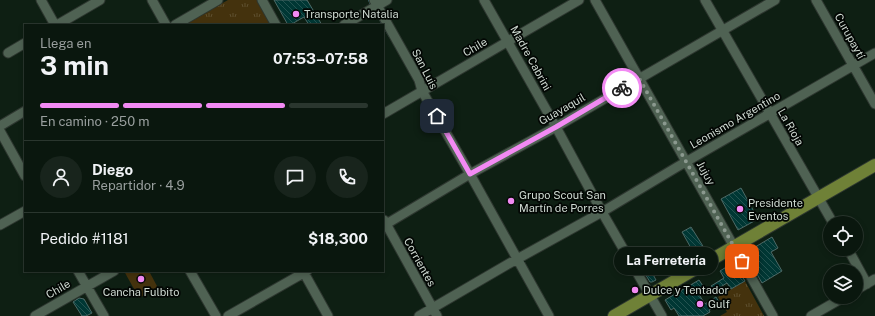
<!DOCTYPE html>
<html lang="es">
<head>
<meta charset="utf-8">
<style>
	body { margin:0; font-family:"Public Sans",sans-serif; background:#18241c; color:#f1f3f6; height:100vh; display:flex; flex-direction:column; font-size:15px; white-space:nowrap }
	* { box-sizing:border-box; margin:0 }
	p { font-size:13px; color:#999f9e }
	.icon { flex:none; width:22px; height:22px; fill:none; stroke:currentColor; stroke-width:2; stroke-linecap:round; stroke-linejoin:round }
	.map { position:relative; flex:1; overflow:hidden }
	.details { position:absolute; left:24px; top:24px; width:360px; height:248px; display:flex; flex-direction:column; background:#0a170e; border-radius:0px; box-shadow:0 2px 6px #0003,0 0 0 1px #2a362e }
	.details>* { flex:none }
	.buttons { position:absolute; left:823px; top:216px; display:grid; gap:8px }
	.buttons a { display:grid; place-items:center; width:40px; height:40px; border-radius:50%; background:#0a170e; box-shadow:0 2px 6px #0003,0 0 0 1px #2a362e; font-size:20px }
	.pin { position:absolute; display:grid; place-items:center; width:34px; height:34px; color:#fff; margin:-17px; border-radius:8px; box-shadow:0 2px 6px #0006 }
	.courier { position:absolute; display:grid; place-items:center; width:40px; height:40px; margin:-20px; border:3px solid #f28af3; border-radius:50%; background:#fff; color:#222; box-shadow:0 1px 5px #0007 }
	.bubble { position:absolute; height:28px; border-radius:14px; background:#0a170e; box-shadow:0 2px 6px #0003,0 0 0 1px #2a362e; font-size:13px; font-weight:700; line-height:28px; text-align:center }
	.headline em { font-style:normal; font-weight:700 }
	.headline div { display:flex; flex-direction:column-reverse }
	.headline { display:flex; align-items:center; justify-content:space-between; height:68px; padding:0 16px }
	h1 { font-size:26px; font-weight:700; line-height:30px }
	.bar { display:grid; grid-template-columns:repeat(4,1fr); gap:6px 4px; align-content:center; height:48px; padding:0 16px }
	.bar i { height:5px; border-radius:3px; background:#2a362e }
	.bar .active { background:#f28af3 }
	.bar p { grid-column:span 4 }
	.line { display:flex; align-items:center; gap:10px; padding:0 16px; border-top:1px solid #2a362e }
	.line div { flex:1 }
	.round { display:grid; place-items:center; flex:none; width:42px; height:42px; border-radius:21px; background:#18241c }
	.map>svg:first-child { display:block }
	.grass { fill:url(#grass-tufts) }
	.pitch { fill:#44320d }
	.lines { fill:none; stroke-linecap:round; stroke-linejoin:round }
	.stream { stroke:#457a85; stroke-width:2 }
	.building { fill:url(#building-back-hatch); stroke:#4d6966 }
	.minor-casing { stroke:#2e3730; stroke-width:11 }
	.major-casing { stroke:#2e3730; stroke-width:14 }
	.minor { stroke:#4f6253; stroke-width:9 }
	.major { stroke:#6f8137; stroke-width:12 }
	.done { stroke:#8b998f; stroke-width:4; stroke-dasharray:0 7.2 }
	.route { stroke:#f28af3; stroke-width:5 }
	.poi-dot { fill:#f28af3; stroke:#030704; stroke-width:1.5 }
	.labels { text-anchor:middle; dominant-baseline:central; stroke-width:3.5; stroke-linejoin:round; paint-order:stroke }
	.poi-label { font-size:11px; fill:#cfdad2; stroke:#030704; text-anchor:start }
	.street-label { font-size:11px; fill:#cfdad2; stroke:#030704 }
</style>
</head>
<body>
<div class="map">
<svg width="875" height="316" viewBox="0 0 875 316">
	<defs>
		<pattern id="grass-tufts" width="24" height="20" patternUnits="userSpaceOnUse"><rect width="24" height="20" fill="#44320d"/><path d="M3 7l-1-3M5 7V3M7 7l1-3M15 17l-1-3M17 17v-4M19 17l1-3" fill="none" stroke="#5e4f2f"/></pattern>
		<pattern id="building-back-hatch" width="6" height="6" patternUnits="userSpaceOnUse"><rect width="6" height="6" fill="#003734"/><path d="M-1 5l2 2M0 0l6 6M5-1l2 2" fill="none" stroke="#245350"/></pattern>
	</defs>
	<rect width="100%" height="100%" fill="#0e1f13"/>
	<path class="grass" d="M228,0H258L272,25H184Z
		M745,281L764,316H720L727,312L718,297Z"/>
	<path class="pitch" d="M124,271H149L158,288L139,298Z"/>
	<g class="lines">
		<path class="stream" d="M369,0L371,5
			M375,10L383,25
			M383,25L390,37"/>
	</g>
	<path class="building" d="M274,0H307L322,25H309L304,17L290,25H288Z
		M741,188L758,219L738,230L721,199Z
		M691,227L706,251L696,257L682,232Z
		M772,237L778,248L771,252L782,271L762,283L745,253Z
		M669,251L679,267L669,273L660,256Z
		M731,264L736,265L745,281L731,289L727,283L714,291L711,286L724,278L720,271Z
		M650,269L656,280L652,282H650L644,272Z
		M699,280L705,289L698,293L705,304L716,297L720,304L709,310L710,312L703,316H679L674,308L671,310L665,300Z
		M79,298L84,299L92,313L86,316H82L73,302Z"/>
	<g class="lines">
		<g class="minor-casing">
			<path id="minor" d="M41,0L55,25
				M152,0L166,25
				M262,0L276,25
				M374,0L419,80L422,91L470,174L549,316
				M484,0L556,127L602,212L662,316
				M595,0L773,316
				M705,0L833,223
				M816,0L875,104
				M57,25L100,0
				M175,25L218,0
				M344,25L387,0
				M8,53L25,43
				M383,114L579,0
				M0,126L25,111
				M0,131L25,176
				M384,220L437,316
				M0,225L25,211
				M383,226L470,174L556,127L775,0
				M848,249L867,284
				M78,271L104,316
				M190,271L216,316
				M303,271L328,316
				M856,290L875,279
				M35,316L114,271
				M228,316L307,271
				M419,316L510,263L602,212L677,167L875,53
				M811,316L844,297"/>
		</g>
		<g class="major-casing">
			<path id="major" d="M614,316L875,165"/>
		</g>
		<use href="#minor" class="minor"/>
		<use href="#major" class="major"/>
	</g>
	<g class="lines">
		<path class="done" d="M622,88L639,78L742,261"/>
		<path class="route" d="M437,116L470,174L556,127L622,88"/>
	</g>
	<g class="poi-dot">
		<circle cx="296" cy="14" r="4"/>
		<circle cx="511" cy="201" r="4"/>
		<circle cx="740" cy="209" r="4"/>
		<circle cx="141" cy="279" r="4"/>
		<circle cx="635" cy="290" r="4"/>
		<circle cx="700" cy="304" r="4"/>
	</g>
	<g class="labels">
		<g class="poi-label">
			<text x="304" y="14">Transporte Natalia</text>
			<text x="519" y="195">Grupo Scout San<tspan x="519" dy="13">Martín de Porres</tspan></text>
			<text x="748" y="203">Presidente<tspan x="748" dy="13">Eventos</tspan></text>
			<text x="643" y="290">Dulce y Tentador</text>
			<text x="141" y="292" text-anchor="middle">Cancha Fulbito</text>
			<text x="708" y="304">Gulf</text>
		</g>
		<g class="street-label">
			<text transform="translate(850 36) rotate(61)">Curupaytí</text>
			<text transform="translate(475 47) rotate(-30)">Chile</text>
			<text transform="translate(531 58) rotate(61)">Madre Cabrini</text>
			<text transform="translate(425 69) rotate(63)">San Luis</text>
			<text transform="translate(562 109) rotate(-30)">Guayaquil</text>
			<text transform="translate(735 120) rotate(-30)">Leonismo Argentino</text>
			<text transform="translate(791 127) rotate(60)">La Rioja</text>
			<text transform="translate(706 173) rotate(61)">Jujuy</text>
			<text transform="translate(420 262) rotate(61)">Corrientes</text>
			<text transform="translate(58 289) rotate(-30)">Chile</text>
		</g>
	</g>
</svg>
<div class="buttons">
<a><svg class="icon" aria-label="locate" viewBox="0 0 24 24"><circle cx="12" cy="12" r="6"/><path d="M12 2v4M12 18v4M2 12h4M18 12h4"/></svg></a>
<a><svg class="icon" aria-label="layers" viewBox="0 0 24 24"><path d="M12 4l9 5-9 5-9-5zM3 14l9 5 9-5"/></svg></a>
</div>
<div class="pin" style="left:742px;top:261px;background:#ea580c"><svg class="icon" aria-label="bag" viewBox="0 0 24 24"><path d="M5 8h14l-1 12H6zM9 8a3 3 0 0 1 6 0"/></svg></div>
<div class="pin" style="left:437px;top:116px;background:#1f2937"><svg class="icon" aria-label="home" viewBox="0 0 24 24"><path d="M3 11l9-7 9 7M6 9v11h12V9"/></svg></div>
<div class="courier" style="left:622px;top:88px"><svg class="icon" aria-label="bike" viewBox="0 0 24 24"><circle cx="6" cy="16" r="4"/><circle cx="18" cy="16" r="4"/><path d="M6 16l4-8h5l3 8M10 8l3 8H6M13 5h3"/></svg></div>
<div class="bubble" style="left:614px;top:247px;width:104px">La Ferretería</div>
<section class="details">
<div class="headline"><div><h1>3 min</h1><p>Llega en</p></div><em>07:53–07:58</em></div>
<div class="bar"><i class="active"></i><i class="active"></i><i class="active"></i><i></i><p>En camino · 250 m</p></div>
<div class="line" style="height:72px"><a class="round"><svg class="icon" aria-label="person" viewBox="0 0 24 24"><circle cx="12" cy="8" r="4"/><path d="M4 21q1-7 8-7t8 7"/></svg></a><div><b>Diego</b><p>Repartidor · 4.9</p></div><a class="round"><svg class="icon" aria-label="chat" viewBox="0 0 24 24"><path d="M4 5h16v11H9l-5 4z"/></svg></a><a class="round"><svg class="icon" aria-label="phone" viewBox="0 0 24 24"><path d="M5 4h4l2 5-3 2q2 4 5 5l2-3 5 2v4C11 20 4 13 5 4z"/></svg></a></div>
<div class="line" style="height:52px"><div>Pedido #1181</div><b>$18,300</b></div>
</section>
</div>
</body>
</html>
